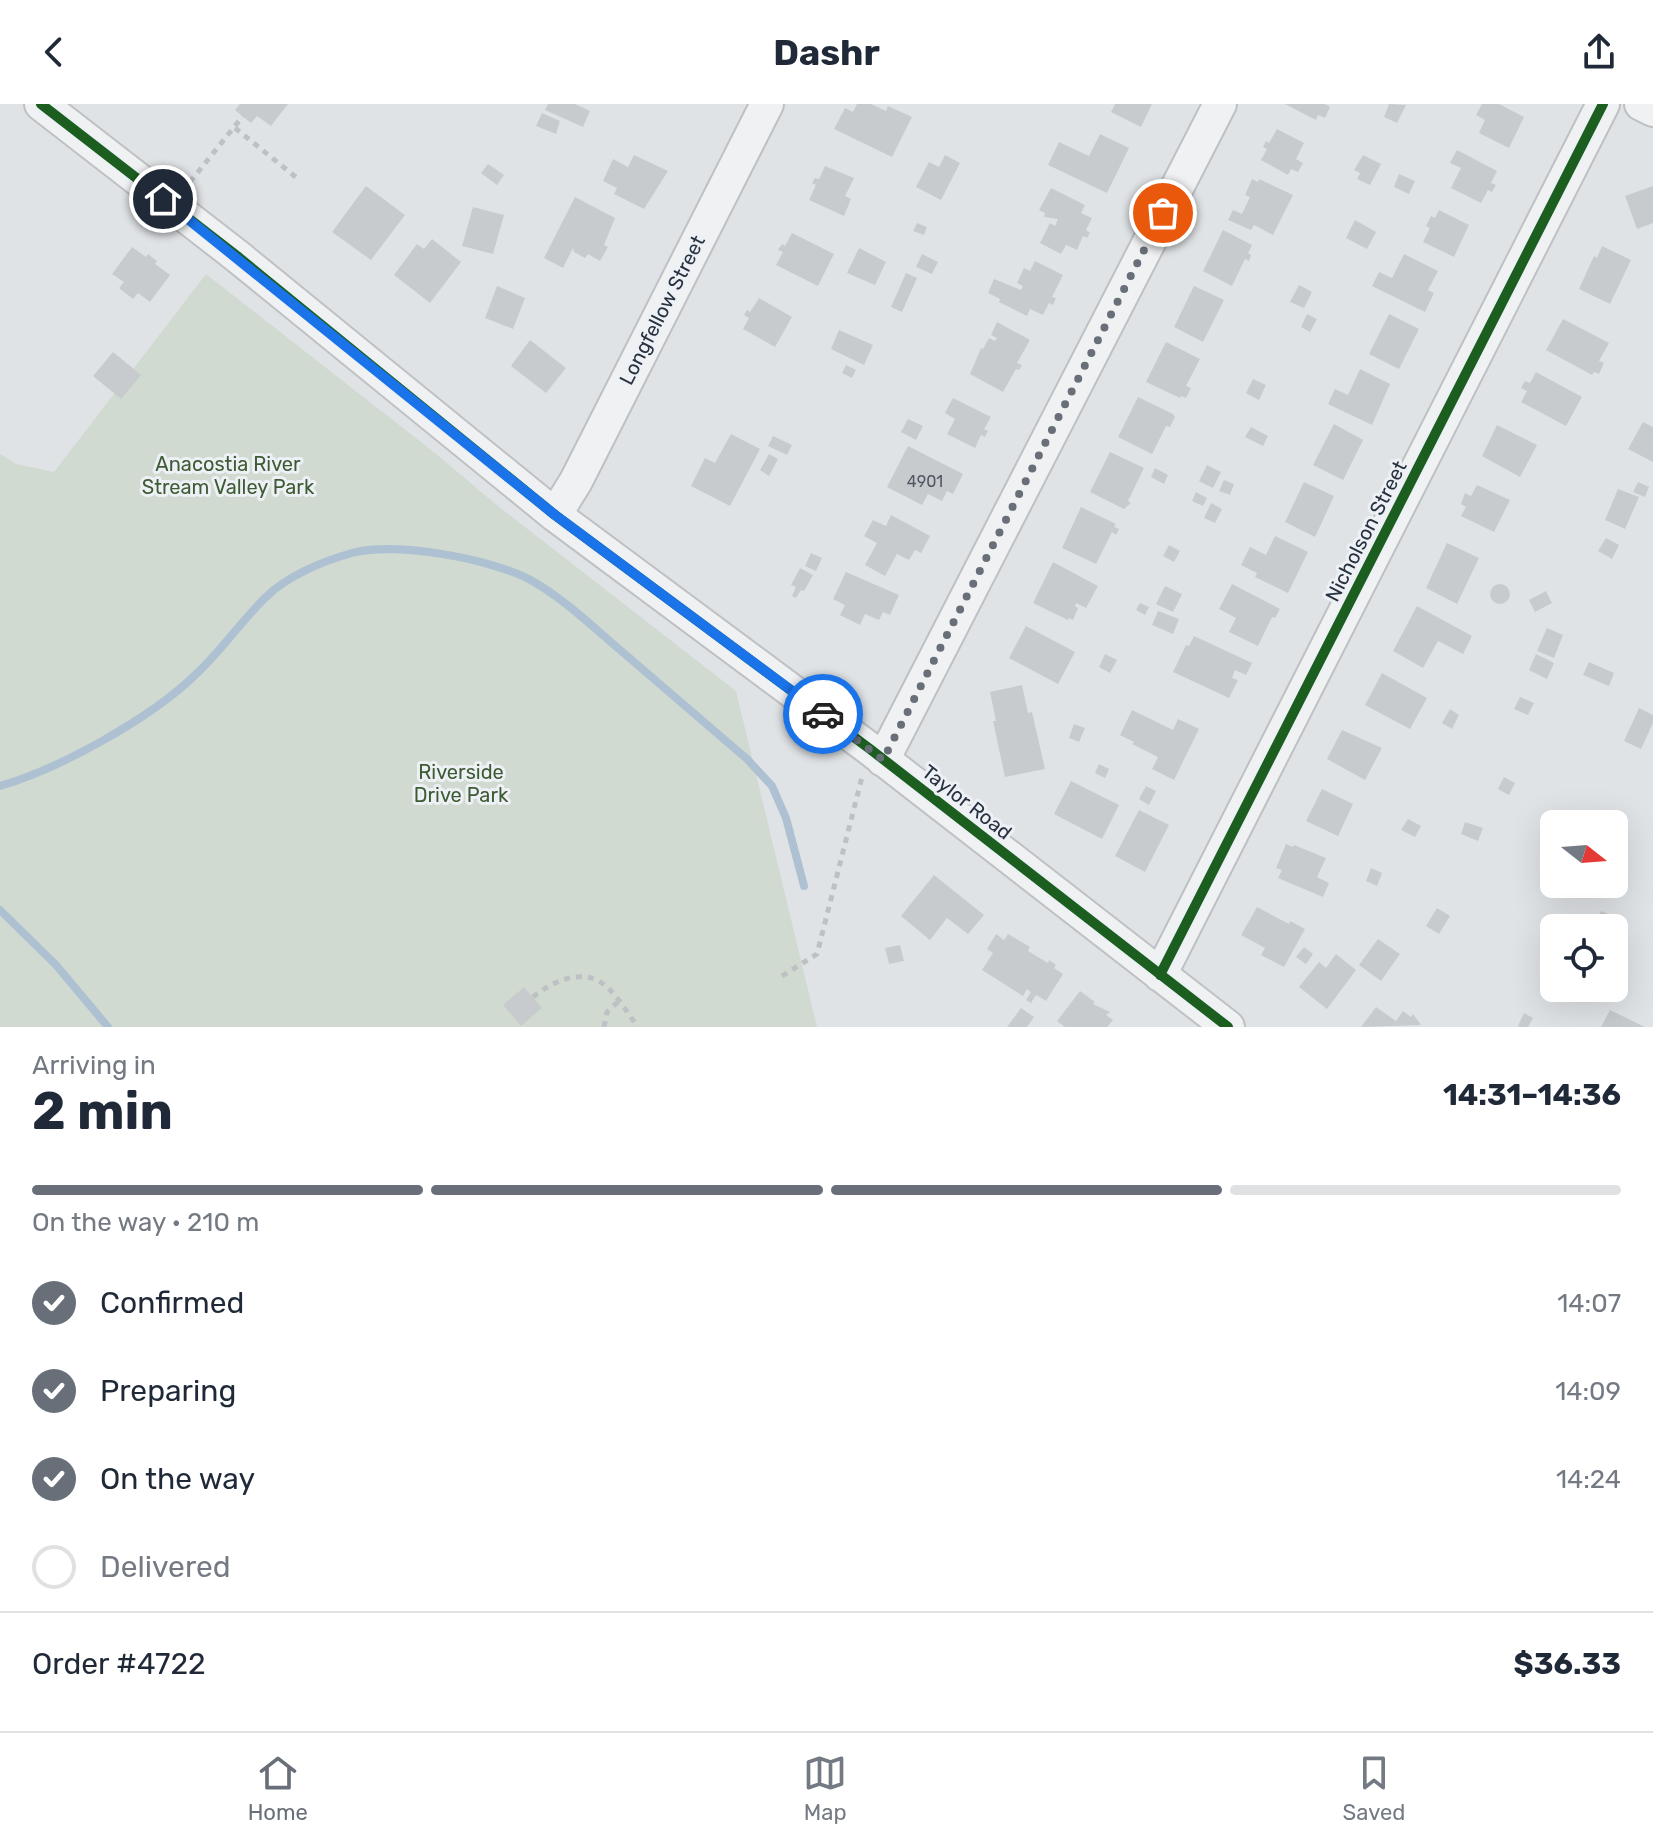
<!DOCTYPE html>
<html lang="en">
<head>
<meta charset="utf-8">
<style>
	body { margin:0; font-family:Rubik,sans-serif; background:#f6f6f7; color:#1f2937; height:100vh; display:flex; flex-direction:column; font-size:30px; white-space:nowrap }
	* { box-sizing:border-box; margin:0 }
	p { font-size:26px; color:#747a83 }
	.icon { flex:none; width:44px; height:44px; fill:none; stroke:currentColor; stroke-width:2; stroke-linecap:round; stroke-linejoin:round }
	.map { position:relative; height:923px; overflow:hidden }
	.side { display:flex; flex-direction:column; background:#fff; flex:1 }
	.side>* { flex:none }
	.needle { width:52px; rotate:107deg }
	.fabs { position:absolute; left:1540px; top:706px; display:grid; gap:16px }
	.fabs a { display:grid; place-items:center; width:88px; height:88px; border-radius:12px; background:#fff; box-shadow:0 8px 32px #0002; font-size:40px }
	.pin { position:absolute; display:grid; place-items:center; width:68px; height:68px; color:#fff; margin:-34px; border:4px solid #fff; border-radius:50%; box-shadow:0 2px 8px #0007 }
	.courier { position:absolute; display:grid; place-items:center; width:80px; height:80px; margin:-40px; border:6px solid #1a73e8; border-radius:50%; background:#fff; color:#222; box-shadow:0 2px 10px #0007 }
	.overview em { font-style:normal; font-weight:700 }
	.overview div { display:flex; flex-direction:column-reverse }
	.overview { display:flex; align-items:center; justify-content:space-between; height:136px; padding:0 32px }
	h1 { font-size:52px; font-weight:700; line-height:60px }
	.bar { display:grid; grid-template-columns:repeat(4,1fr); gap:12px 8px; align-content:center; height:96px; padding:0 32px }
	.bar i { height:10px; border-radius:6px; background:#e0e1e3 }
	.bar .selected { background:#686f79 }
	.bar p { grid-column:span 4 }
	.line { display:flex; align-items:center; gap:20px; padding:0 32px; border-top:2px solid #e0e1e3 }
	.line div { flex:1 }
	ol { padding:0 32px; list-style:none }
	li { display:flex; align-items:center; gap:24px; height:88px }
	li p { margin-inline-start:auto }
	li .icon { padding:8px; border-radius:50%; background:#686f79; color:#fff; stroke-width:4 }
	li:last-child { color:#747a83 }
	li i { width:44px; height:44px; border:4px solid #e0e1e3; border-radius:50% }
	header { display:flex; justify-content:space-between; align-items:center; height:104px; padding:0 32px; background:#fff; font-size:36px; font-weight:700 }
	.dock { display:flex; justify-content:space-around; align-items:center; height:112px; border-top:2px solid #e0e1e3; background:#fff; font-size:22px; color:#747a83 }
	.dock a { display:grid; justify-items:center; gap:4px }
	.dock .selected { color:#686f79 }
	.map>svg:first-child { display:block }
	.green { fill:#d1dad1 }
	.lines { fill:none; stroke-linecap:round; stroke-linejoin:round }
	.stream { stroke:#aec1d2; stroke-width:8 }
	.building { fill:#c8cbce }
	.minor-casing { stroke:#bec1c4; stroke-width:36 }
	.path { stroke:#bec1c4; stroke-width:5; stroke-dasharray:6 6; stroke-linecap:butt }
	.minor { stroke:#f0f1f2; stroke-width:32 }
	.cycleway-casing { stroke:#edf1f5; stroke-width:15 }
	.cycleway { stroke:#1b5e20; stroke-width:10 }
	.done { stroke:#686f79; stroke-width:8; stroke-dasharray:0 14.4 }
	.route { stroke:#1a73e8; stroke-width:10 }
	.labels { text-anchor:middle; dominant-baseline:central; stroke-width:6; stroke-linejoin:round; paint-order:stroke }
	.number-label { font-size:16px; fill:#505864 }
	.street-label { font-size:20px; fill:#27313f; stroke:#edf1f5 }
	.park-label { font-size:20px; fill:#3e5b34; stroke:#edf1f5 }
</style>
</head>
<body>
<header><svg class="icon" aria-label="back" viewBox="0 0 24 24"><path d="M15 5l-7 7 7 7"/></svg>Dashr<svg class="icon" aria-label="share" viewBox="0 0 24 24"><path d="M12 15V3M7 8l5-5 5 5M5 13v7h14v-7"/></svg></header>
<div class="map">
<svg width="1653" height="923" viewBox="0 0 1653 923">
	<rect width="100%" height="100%" fill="#e0e3e6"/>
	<path class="green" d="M206,170L435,349L498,402L736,587L817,923H0V350L16,360L54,368Z"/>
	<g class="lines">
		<path class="stream" d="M0,682C59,665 149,615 193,573C220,549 240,518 266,493C287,472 323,457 352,449C395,437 495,455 534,478C565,496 592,522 619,545C662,582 705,619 747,655L772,682L786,714L804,782
			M0,806L56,861L108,923"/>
	</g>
	<path class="building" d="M240,0H288L271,22L257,12L251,19L235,6Z
		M548,0H575L590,7L583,23L545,6Z
		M857,0H871L886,7L888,2L912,13L892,53L834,25L845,4L853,8Z
		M1115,0H1152L1141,23L1111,8Z
		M1285,0H1325L1330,3L1325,14L1318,11L1316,16Z
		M1389,0L1406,1L1397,19L1384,13Z
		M1482,0H1499L1524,13L1509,44L1479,29L1485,16L1476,11Z
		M542,9L560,17L556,30L536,22Z
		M1277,25L1304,39L1296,55L1303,59L1298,68L1291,65L1288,71L1261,56L1267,45L1263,43L1266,37L1269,39Z
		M1100,30L1129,44L1107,89L1048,61L1059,38L1089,52Z
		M1457,46L1497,67L1491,79L1496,81L1492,88L1488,86L1481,99L1451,84L1461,64L1450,59Z
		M634,51L668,67L644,105L614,90L617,84L603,77L613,55L628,63Z
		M945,51L960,59L941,96L916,83L929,58L939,63Z
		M1363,51L1381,60L1370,81L1357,75L1360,69L1354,66Z
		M488,60L504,71L497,81L481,69Z
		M825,62L854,74L845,92L851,95L844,112L809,96L816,81L812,79L815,74L819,75Z
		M1399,70L1415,77L1409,90L1394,83Z
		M1252,75L1258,78L1259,75L1293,91L1273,131L1254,121L1251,126L1228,116L1233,106L1242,110L1250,93L1245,91Z
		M366,82L405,111L371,156L332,128Z
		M1653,82V119L1637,125L1625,92Z
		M1051,84L1085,101L1081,109L1092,114L1086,126L1090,129L1087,134L1083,132L1077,146L1066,141L1061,150L1040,139L1050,119L1055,122L1058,115L1044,113L1045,109L1039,106Z
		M575,93L615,114L604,141L608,143L600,157L588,150L585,154L574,148L573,144L563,164L544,154Z
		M473,103L504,111L493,150L462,142Z
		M1439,106L1469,121L1454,153L1423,138L1430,124L1426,122L1431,112L1435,114Z
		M1355,116L1376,128L1367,145L1346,134Z
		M917,119L927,123L924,131L913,127Z
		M1223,126L1252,141L1248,149L1251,151L1249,157L1245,155L1232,182L1203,167Z
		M792,129L834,150L818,182L776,161L783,148L778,146L782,140L785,142Z
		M432,135L461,158L430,199L394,171L417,140L424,145Z
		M1602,142L1631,156L1610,200L1579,185L1594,152L1597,154Z
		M132,143L146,153L148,150L157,157L155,160L170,171L150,198L138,189L133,195L119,184L124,178L112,170Z
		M859,144L886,158L875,181L847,169Z
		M922,150L938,158L932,170L916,163Z
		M1404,150L1438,167L1428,186L1434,189L1425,208L1372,182L1379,168L1392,174Z
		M1035,157L1063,171L1052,193L1056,194L1053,201L1049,199L1043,211L1030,205L1027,212L999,198L1000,195L988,189L994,175L1021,186L1023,182L1017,179L1024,164L1030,167Z
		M906,169L917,174L902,208L891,203Z
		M1299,181L1312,188L1304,204L1290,198Z
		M497,182L525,194L513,225L485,214Z
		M1194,182L1224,196L1203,238L1174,223Z
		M759,194L792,213L775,243L743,225L749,214L744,211L747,206L750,208Z
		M1307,210L1317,215L1310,228L1301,223Z
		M1389,210L1419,225L1399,265L1369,250Z
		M1563,215L1609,239L1599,257L1604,259L1599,270L1594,268L1592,271L1546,246Z
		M997,218L1030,236L1017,259L1022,261L1019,266L1016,265L1003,288L970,270L981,244L983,245L989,234L995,237L997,234L991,231Z
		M839,226L873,241L864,261L831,245Z
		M530,236L566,264L546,289L511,262Z
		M1166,238L1200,255L1186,282L1191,284L1186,294L1181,292L1180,294L1146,278Z
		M113,248L141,271L121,295L93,272Z
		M846,261L856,266L852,274L842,269Z
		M1360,265L1390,280L1372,321L1328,300L1335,285L1348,291Z
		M1536,268L1582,293L1566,322L1521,298L1527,287L1521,284L1525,277L1530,279Z
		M1253,275L1266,281L1259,296L1246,289Z
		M1138,293L1173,310L1175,313L1170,323L1166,322L1152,350L1118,333Z
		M953,294L991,313L984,325L988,327L985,333L981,331L975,344L947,330L955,315L945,309Z
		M908,315L923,322L916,336L901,328Z
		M1643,318L1653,323V358L1628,345Z
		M1334,320L1363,336L1343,376L1313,361Z
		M1497,321L1537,341L1520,373L1482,352Z
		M1251,323L1268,332L1263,342L1245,333Z
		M731,330L760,345L730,402L691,382L705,354L715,359Z
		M773,332L792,341L787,351L768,342Z
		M908,342L963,370L953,390L947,387L942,397L928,390L922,401L887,383Z
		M1110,348L1144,364L1128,397L1131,399L1124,405L1090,388Z
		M769,350L778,355L769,372L760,366Z
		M1207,361L1221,368L1213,384L1199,377Z
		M1155,364L1168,371L1164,380L1151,373Z
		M1224,376L1234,380L1230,391L1219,387Z
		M1304,378L1334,392L1315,433L1285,418Z
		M1638,378L1649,383L1645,393L1633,388Z
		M1477,381L1510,396L1494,428L1461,412L1466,403L1461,400L1465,389L1471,392Z
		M1618,385L1639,393L1625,425L1605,416Z
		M1196,388L1207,394L1203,402L1192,397Z
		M1211,399L1222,405L1215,419L1204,414Z
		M1081,403L1116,420L1114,423L1119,425L1116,431L1112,428L1096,460L1062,444Z
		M891,411L930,432L921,449L915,446L909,456L897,450L885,472L865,461L877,439L864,432L873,416L886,422Z
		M1275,432L1308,448L1288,489L1255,473L1257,469L1241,461L1250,443L1266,451Z
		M1606,434L1619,441L1612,455L1598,447Z
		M1447,439L1479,454L1457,500L1426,484Z
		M1169,441L1180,447L1174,458L1163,452Z
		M811,449L822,454L816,467L805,462Z
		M1053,458L1098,482L1086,504L1076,499L1075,502L1078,504L1073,516L1069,514L1068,516L1033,499Z
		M800,464L813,471L804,487L801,486L796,494L792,492L796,483L791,481Z
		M846,468L899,491L890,511L883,508L879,516L865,510L860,521L840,511L845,501L833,495Z
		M1490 490a10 10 0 1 1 20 0a10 10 0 1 1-20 0Z
		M1232,480L1280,505L1275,514L1272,513L1258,542L1229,528L1236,514L1219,505Z
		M1165,482L1182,490L1173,508L1156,500Z
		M1546,487L1552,499L1535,508L1529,496Z
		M1140,499L1149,503L1145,511L1136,506Z
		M1417,502L1472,532L1463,550L1438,537L1423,564L1393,547Z
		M1158,507L1179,515L1173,530L1152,521Z
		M1026,522L1075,548L1058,580L1009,554Z
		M1547,524L1563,531L1554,554L1537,547Z
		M1194,532L1252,559L1246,571L1235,566L1232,574L1238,576L1229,594L1173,568L1186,541L1189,542Z
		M1105,550L1117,556L1110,569L1099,563Z
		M1536,550L1554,559L1547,575L1529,566Z
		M1589,558L1614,569L1609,582L1583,571Z
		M1382,569L1427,594L1410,625L1365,601Z
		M1022,581L1028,609L1032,608L1045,665L1005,673L993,617H996L990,588Z
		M1520,593L1534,599L1528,611L1514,605Z
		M1639,604L1653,611V619L1641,645L1624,637Z
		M1450,605L1459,611L1452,625L1442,619Z
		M1132,606L1173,626L1178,615L1199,625L1174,676L1152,665L1158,653L1132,640L1134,638L1120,631Z
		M1074,620L1085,624L1079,638L1069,634Z
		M1342,626L1382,644L1365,676L1327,655Z
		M1099,660L1109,665L1105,674L1095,669Z
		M1504,673L1515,679L1509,691L1498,685Z
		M1071,677L1119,701L1102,735L1054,710Z
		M1146,682L1156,687L1149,701L1139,695Z
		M1322,685L1353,700L1338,732L1306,717Z
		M1139,706L1169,721L1145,768L1115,752Z
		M1408,715L1421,722L1415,733L1401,726Z
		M1465,718L1483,724L1478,737L1461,730Z
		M1286,740L1293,743L1294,741L1326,754L1317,773L1329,779L1323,793L1278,774L1282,766L1276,764Z
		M1371,764L1382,769L1377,782L1366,777Z
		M934,771L984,811L968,830L947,814L930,836L901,812Z
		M1257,803L1289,820L1290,817L1305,825L1284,863L1261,851L1265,844L1241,831Z
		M1437,804L1450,812L1439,830L1426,822Z
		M1601,807L1611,811L1605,824L1594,823Z
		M996,830L1004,836L1008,830L1030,843L1028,847L1048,859L1049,856L1056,861L1054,864L1063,870L1046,897L1036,891L1031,899L1026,896L1031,888L1027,885L1023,892L982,866L993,849L987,845Z
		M1378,835L1400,850L1381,877L1359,861Z
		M900,841L904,857L889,860L885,844Z
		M1304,843L1313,850L1306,860L1296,853Z
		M1336,850L1356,866L1327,905L1299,883L1319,858L1326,864Z
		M524,883L542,904L521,922L503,901Z
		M1080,887L1095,898L1093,900L1110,908L1106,911L1113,916L1107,923H1065L1057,917Z
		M1376,903L1396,917L1403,907L1411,913L1413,910L1421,921L1361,923Z
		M1021,904L1034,913L1027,923H1007Z
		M1610,906L1645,923H1601Z
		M1524,909L1533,914L1528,923H1520L1518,922Z"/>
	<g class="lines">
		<g class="minor-casing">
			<path id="minor" d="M41,0L237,152L555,411L870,645L1228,923
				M1641,0L1653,6
				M555,411L576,377L767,0
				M883,656L1220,0
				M1160,871L1603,0"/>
		</g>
		<path class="path" d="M235,24L297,74
			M190,78L243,12
			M782,872L817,850L862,673
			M533,893C553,877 584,862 607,883C619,894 628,910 638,923
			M604,923L607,908L619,897"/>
		<use href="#minor" class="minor"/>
		<g class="cycleway-casing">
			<path id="cycleway" d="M41,0L237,152L555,411L870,645L1228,923
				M1160,871L1603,0"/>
		</g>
		<use href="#cycleway" class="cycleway"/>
	</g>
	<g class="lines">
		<path class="done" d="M823,610L883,656L1163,109"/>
		<path class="route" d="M163,95L555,411L823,610"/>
	</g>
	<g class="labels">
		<g class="number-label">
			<text x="925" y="377">4901</text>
		</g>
		<g class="street-label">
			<text transform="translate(662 206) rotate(-63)">Longfellow Street</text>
			<text transform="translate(1366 427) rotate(-63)">Nicholson Street</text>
			<text transform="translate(967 698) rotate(38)">Taylor Road</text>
		</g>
		<g class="park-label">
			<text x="228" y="360">Anacostia River<tspan x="228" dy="23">Stream Valley Park</tspan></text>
			<text x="461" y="668">Riverside<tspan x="461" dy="23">Drive Park</tspan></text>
		</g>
	</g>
</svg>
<div class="fabs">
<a><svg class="needle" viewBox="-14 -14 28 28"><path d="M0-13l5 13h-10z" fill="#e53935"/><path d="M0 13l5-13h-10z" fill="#747a83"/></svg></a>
<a><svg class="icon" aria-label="locate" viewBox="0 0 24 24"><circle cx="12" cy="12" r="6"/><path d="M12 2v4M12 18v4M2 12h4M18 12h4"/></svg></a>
</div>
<div class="pin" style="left:1163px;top:109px;background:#ea580c"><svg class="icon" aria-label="bag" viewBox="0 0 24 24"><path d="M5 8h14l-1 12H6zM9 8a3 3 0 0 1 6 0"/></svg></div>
<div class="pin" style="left:163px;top:95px;background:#1f2937"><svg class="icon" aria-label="home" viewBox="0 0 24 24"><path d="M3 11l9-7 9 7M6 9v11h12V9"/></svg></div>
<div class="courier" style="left:823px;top:610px"><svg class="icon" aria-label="car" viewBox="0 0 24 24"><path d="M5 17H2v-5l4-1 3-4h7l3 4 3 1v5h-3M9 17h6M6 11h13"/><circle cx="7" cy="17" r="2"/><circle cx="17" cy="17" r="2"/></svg></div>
</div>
<section class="side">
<div class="overview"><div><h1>2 min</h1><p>Arriving in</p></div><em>14:31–14:36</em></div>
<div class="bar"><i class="selected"></i><i class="selected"></i><i class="selected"></i><i></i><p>On the way · 210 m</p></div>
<ol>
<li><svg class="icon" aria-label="check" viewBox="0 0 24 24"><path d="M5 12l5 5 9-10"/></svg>Confirmed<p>14:07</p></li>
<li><svg class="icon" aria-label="check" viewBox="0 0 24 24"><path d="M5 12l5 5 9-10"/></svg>Preparing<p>14:09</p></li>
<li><svg class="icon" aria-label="check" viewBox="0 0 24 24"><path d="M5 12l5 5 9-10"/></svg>On the way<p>14:24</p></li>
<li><i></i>Delivered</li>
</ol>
<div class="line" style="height:104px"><div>Order #4722</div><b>$36.33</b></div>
</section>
<nav class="dock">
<a class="selected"><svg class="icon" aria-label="home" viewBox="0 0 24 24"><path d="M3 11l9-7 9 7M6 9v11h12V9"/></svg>Home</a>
<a><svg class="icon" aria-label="map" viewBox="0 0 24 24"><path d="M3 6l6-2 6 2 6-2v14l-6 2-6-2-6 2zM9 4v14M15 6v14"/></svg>Map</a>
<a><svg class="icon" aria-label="saved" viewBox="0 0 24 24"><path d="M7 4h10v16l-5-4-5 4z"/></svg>Saved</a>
</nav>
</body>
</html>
